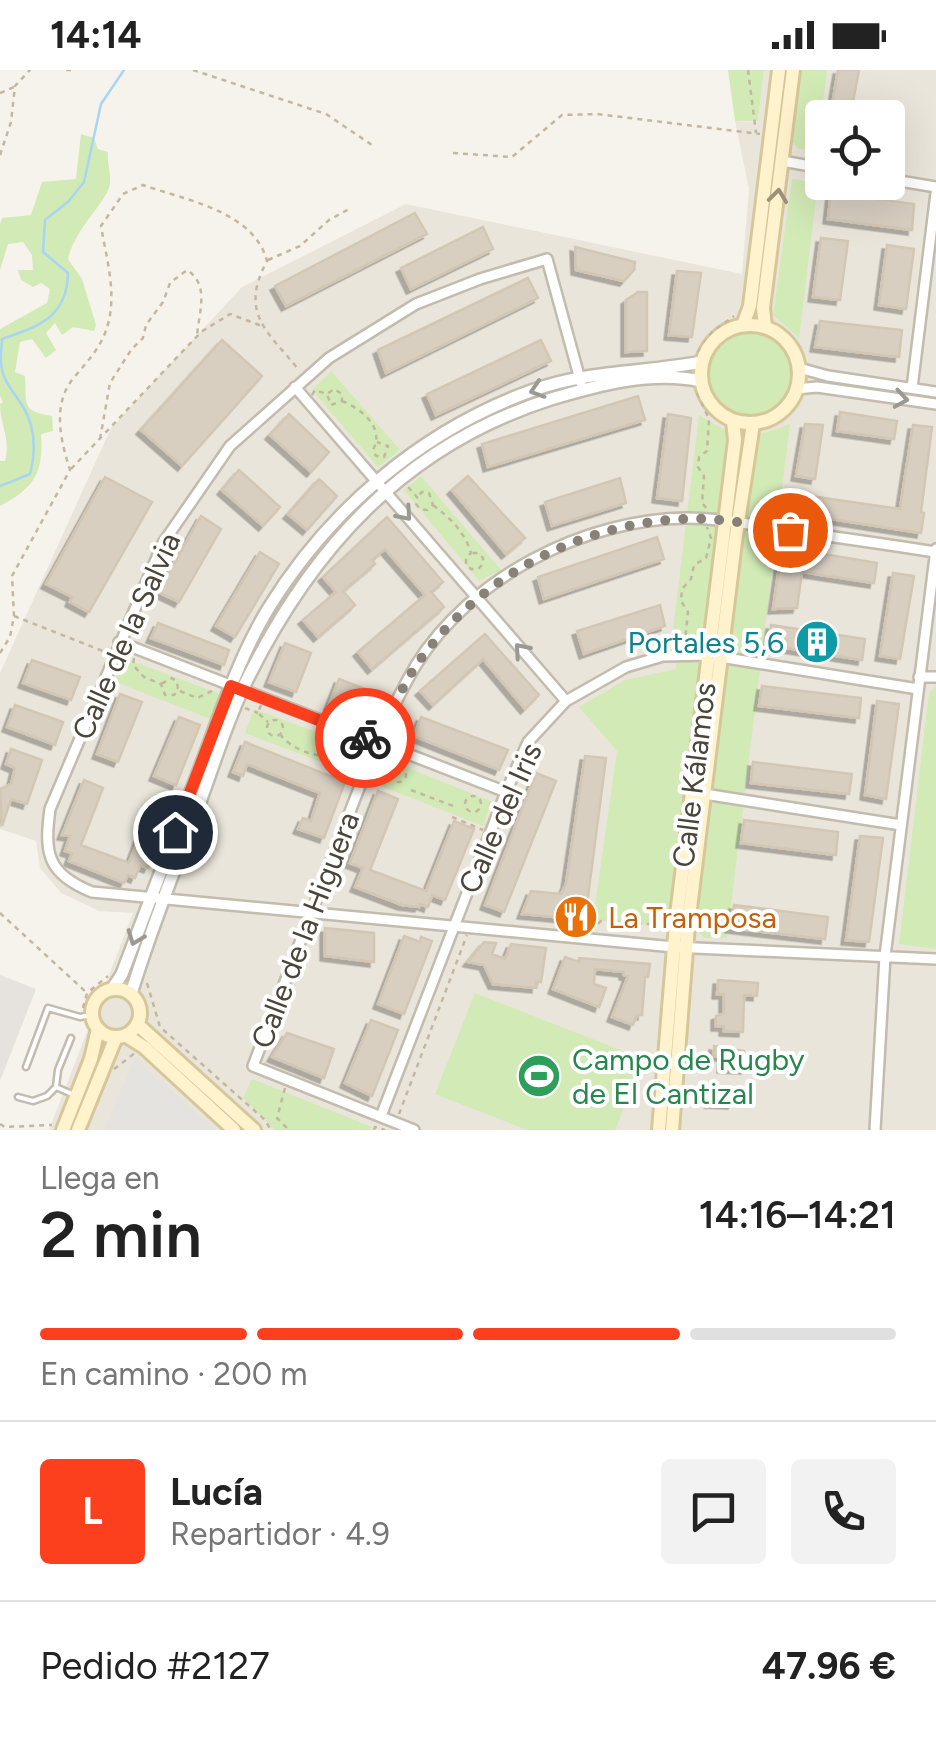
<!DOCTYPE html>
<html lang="es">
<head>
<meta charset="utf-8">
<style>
	body { margin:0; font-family:Figtree,sans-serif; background:#f2f2f2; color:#222; height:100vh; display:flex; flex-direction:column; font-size:38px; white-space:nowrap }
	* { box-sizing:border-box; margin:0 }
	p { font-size:32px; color:#767676 }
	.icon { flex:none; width:55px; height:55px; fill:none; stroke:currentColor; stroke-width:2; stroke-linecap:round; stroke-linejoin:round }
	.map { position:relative; height:1060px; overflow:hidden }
	.panel { display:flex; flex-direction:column; background:#fff; flex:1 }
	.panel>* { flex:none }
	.tools { position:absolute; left:805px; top:30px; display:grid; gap:20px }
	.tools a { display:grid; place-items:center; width:100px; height:100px; border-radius:10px; background:#fff; box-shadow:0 10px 40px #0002; font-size:50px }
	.pin { position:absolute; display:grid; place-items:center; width:85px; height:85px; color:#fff; margin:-42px; border:5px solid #fff; border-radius:50%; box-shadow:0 2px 10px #0007 }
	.courier { position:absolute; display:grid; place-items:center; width:100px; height:100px; margin:-50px; border:8px solid #fc3f1d; border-radius:50%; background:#fff; color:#222; box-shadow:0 2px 12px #0007 }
	.headline em { font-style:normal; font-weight:600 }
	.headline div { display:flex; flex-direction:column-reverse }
	.headline { display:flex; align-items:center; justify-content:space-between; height:170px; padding:0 40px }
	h1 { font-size:65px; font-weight:600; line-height:75px }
	.bar { display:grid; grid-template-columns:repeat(4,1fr); gap:15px 10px; align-content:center; height:120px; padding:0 40px }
	.bar i { height:12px; border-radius:8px; background:#e0e0e0 }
	.bar .selected { background:#fc3f1d }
	.bar p { grid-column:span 4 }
	.line { display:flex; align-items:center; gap:25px; padding:0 40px; border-top:2px solid #e0e0e0 }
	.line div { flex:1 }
	.round { display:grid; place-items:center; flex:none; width:105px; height:105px; border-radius:10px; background:#f2f2f2 }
	.status { display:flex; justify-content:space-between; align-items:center; height:70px; padding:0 50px; background:#fff; direction:ltr }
	.status svg { height:28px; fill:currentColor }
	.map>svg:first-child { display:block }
	.residential { fill:#eae5da; fill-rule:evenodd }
	.industrial { fill:#e6e2dd }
	.green { fill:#d2eab5 }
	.parking { fill:#e5e3e0 }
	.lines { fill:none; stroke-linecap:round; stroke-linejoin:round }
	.stream { stroke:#a9d4f2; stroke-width:2.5 }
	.building { fill:#d8cfc1; stroke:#d3c7b4; stroke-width:2.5; filter:url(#shadow) }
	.service-casing { stroke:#c2bbae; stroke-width:9 }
	.minor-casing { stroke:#c2bbae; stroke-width:14 }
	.tertiary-casing { stroke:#c2bbae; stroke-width:16 }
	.secondary-casing { stroke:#d6c79b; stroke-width:18 }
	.path { stroke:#c4b79f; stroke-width:2.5; stroke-dasharray:5 5; stroke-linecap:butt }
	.service { stroke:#fff; stroke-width:4 }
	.minor { stroke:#fff; stroke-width:9 }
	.tertiary { stroke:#fff; stroke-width:11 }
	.secondary { stroke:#fff3cd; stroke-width:12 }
	.oneway { stroke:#9c937c }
	.oneway2 { stroke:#9c9892 }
	.done { stroke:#878178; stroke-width:10; stroke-dasharray:0 18 }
	.route { stroke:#fc3f1d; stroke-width:12 }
	.labels { text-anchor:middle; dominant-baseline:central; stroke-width:8; stroke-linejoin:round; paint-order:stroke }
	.street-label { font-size:30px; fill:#4b4439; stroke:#fff }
	.culture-label { font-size:30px; fill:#0d838f; stroke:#fff; text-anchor:end }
	.food-label { font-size:30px; fill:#c56008; stroke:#fff; text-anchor:start }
	.leisure-label { font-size:30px; fill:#27864d; stroke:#fff; text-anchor:start }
</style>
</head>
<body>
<div class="status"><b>14:14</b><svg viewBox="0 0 49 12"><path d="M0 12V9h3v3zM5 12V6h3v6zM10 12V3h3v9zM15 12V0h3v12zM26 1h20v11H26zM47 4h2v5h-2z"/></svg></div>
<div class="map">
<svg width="936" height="1060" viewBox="0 0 936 1060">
	<defs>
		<filter id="shadow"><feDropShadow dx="-4.5" dy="4.5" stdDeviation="0" flood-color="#0004"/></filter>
	</defs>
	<rect width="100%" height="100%" fill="#f6f3ec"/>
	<path class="residential" d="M764,0H936V1060H49L133,843L99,841L61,823L40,798L36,771L0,759V603L111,358L242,217L406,134L742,204L749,119L735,51L758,52ZM822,48H888V112H822Z"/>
	<path class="industrial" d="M0,905L36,919L0,1011Z"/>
	<path class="green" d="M728,0H764L758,51H735Z
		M802,0H827L817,80L798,79L793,72Z
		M81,64L94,68L98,79L108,82C107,93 111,103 110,113C109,130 74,159 68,189L82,209L96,255L94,261L73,257L62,265L55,253L46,263L56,280L46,288L32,269L20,272L15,302L25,306C27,334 20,341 52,346L53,361L41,364C44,402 34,419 0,436V391H5C11,369 0,355 0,334L3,332L0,326V259L47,233L50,219L41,213L33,217L21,210L18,200H33L32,185L23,172L8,174L0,200V154L2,148L31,145L42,112L76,109Z
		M792,109L818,113L799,268L773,245Z
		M704 304a45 45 0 1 1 90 0a45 45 0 1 1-90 0Z
		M331,301L400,380L378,397L312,320Z
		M699,345C736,369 750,370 790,354L727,868H705L695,859L593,850L617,681L579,637L625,610L677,599L671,577Z
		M421,406L501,500L479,511L404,420Z
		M129,590L220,624L222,628L213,650L113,611L122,593Z
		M936,616V879L899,874L929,623Z
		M254,639L362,679L365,685L358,706L245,663Z
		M388,690L491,731L484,756L378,715Z
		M475,923L643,989L615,1060H527L435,1024Z
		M252,1009L372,1057L371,1060H275L243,1028Z"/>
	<path class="parking" d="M135,988L216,1060H104Z"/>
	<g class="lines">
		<path class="stream" d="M0,416L30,404C36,381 36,357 22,335C13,321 2,310 1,293C0,285 2,276 2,269C40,256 67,247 68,203L43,182L45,150L68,132L84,112L101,34L124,0"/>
	</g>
	<path class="building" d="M838,0H859L850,48H830Z
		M831,123L914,134L912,160L828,149Z
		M415,143L427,164L286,236L275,216Z
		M483,157L493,179L411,219L401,198Z
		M821,168L848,171L840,230L813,227Z
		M887,175L914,179L906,239L879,235Z
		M575,177L635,192L634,200L624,211L576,200Z
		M677,201L701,203L692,267L669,265Z
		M528,208L538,228L386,303L378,280Z
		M638,222H647V281L626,282V230Z
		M820,251L902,260L899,287L815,277Z
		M222,270L262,306L182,396L141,360Z
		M541,270L551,291L436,345L427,324Z
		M638,326L645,350L488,397L482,374Z
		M840,342L897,351L894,369L837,361Z
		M289,344L329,382L311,402L270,365Z
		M668,344L691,348L682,431L657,428Z
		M805,354L823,355L815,409L796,406Z
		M913,355L932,357L921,442L924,443L921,463L793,443L796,424L900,439Z
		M239,400L280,437L263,456L222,420Z
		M468,406L525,468L506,484L452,420Z
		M105,407L152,432L89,542L70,532L72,527L46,514Z
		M620,408L626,433L552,456L545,432Z
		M319,409L337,426L307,460L288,444Z
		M201,446L221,459L179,532L158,522Z
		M387,447L443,512L431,522L444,537L372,599L358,582L425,525L385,479L372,490L375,494L343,521L355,535L318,567L303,550L336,522L323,507Z
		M657,467L664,489L544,529L538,507Z
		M782,477L877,493L874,513L802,502L797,538L773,539Z
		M260,482L279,494L235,567L216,556Z
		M893,503L914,506L900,589L880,586Z
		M660,535L665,556L584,584L577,561Z
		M158,553L229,580L224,595L151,568Z
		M771,555L865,569L862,590L768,575Z
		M485,564L539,625L525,639L483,589L433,635L420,621Z
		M285,573L311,583L296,622L269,612Z
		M32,590L80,607L71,630L23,613Z
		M339,609L378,624L368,650L329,635Z
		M762,616L861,628L859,648L759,636Z
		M120,624L142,632L118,692L97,684Z
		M877,631L899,634L886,729L865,725Z
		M15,635L63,652L55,675L7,657Z
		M179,647L200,655L176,715L154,706Z
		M421,647L508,680L499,700L414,666Z
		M245,672L345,712L324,768L298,759L303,748L311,751L320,723L247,694L243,706L233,702Z
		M11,679L42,690L27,734L11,729L2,756L0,719L11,714L15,698L6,694Z
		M585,686L606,688L585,850L522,844L531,821L561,824L566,814Z
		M753,692L852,704L849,724L751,713Z
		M536,703L556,711L504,842L485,835Z
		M84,710L103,718L81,775L129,793L152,734L170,742L148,798L140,795L135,808L128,805L124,813L69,791L72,783L65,781L70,766L62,765Z
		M378,721L398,729L370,800L426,821L454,751L474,759L445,830L432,825L428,837L420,834L419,837L402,835L355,817L363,798L350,793Z
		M744,750L838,762L836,785L741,773Z
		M860,766L883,768L869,872L846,870Z
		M734,835L828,847L825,869L730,858Z
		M325,858L374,863V892L325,886Z
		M404,866L420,872L421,867L432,871L404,944L378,934Z
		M484,872L496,873L492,884L505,889L511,874L546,878L541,912L536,911V918L493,914L484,895L468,892Z
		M565,887L579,892V888L650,894L648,907H645L642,945H637L633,955L612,947L628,906L624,905V902L595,899L594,914L606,918L599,937L553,919Z
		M718,910L758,913L757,926L744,925L743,962L724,961V956H716V946L724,943V924H717Z
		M371,950L398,960L372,1026L345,1013Z
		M287,963L334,979L324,1008L272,987Z
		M714,976L744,981L745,999L722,998L723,986H714Z
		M715,1017L733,1019L732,1034L709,1033V1023L715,1024Z"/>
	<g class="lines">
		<g class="service-casing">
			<path id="service" d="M26,997L48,938L80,947L92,945
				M56,1017L58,1000L71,968
				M18,1027L33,1031L47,1026L56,1017L72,1024"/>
		</g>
		<g class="minor-casing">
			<path id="minor" d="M782,91L822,98
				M888,109L936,117
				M799,298L828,306L936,322
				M581,313L547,189L480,209L416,234L329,288L230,376L163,473L50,739C44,783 47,804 92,822L674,877L936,889
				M295,317L566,631
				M912,318L936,123
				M796,319L817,317L936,334
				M119,572L506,722
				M919,607H936
				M698,723L901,755
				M381,1046L506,722L528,672L566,631L626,597L663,586L708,585L918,619
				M414,1060L253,996C280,925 307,854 334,783C359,720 381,654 416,595C471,507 584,449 687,448C719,448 753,455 785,460C835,467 885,474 935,482
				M875,1060L885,886L936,479"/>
		</g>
		<g class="tertiary-casing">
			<path id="tertiary" d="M113,918L122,904C149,831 177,758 205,685C223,636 241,584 268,539C329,440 421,361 531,321C587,300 645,303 702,292
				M131,924C150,861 175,799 198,737C213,698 225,655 244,616C310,480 403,376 551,329C598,315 652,300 701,311"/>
		</g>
		<g class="secondary-casing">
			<path id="secondary" d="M701 304a49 49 0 1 1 98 0a49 49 0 1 1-98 0Z
				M743,255L750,236L779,0
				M765,257L763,238L793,0
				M92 943a24 24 0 1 1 48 0a24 24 0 1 1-48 0Z
				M137,954L254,1060
				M125,965L144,977L234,1060
				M63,1060L91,989L98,959
				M78,1060L116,967
				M659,1060L676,853L735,370L733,351
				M672,1060L688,855L735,472L753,354"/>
		</g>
		<path class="path" d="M66,0H72
			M193,0L326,44L372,75
			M748,0L756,63
			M0,23L14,17
			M453,83L512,87L562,45L597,44L760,64
			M0,85L11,52L15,16L30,0
			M268,190L300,176L329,150L349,139
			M698,282L712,262L734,246
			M697,323L709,349L707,381L699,387L698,397L704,406L702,433L708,440
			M312,325L315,320L327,324L334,319L342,324V331L331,335L327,324
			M342,331C362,339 385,358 373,380L376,386L384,387L388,376L377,372
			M100,369L110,313L131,280L143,268L146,255L163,232L170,213L187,200C210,215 199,241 197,266
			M71,399L201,262L230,244L262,256
			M408,417L417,427L416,434L420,439L427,440L433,435L429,423L422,422L417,427
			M433,435C451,449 464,461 471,483L466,488V494L471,499H478L483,494V488L478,483H471
			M14,546L108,583
			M688,574L685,571L688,542L681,531L682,519L691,509L694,495L706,488L711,468L707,457
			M0,583L10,567L14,546L12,506L70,400C61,372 52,336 72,310C88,290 103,277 109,250C116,220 106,186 101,156L123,124L143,115C185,130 254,141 267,191C239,243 267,261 299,300
			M134,588L133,595L144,607L161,614L165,625H174L178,620L177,612L172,608L161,614
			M180,621L197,628L214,620
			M261,635L258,643L268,652
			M245,638L258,643
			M267 658a8 8 0 1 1 16 0a8 8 0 1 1-16 0Z
			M280,664C289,678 317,689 333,685
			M333 683a8 8 0 1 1 16 0a8 8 0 1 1-16 0Z
			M392 705a7 7 0 1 1 14 0a7 7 0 1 1-14 0Z
			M411,720L456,737
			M465 734a8 8 0 1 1 16 0a8 8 0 1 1-16 0Z
			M452,747L483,760
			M0,843L86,922
			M590,860L601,851L663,855
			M147,913L160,957L265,1050L271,1060
			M83,938L87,923L108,906
			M114,999L135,983
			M285,1018L277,1048L289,1060
			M399,1044L467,865
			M0,1054L5,1057L52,1055
			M374,1060L375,1057L385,1060"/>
		<use href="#service" class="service"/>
		<use href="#minor" class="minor"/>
		<use href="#tertiary" class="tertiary"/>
		<use href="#secondary" class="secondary"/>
	</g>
	<defs><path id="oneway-chevron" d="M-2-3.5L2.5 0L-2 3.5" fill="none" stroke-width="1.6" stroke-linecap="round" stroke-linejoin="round" transform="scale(2.5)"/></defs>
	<use class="oneway" href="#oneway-chevron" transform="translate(778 126) rotate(-83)"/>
	<g class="oneway2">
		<use href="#oneway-chevron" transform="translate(537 320) rotate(162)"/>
		<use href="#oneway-chevron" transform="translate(901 329) rotate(9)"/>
		<use href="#oneway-chevron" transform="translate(405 444) rotate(49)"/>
		<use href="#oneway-chevron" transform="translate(521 580) rotate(-131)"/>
		<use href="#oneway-chevron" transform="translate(135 868) rotate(111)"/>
	</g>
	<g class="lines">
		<path class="done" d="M365,668L377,672C391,645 402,615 420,590C482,505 578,455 682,449C718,447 755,455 790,460"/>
		<path class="route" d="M175,762L231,616L365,668"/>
	</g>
	<defs>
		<g id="building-disc" transform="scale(2.25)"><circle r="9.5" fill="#0f9aa8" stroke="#fff"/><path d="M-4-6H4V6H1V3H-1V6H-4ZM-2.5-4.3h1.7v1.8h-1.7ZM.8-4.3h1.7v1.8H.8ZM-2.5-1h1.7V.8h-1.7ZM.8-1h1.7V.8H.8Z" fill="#fff"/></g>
		<g id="restaurant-disc" transform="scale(2.25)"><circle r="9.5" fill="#e8710a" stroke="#fff"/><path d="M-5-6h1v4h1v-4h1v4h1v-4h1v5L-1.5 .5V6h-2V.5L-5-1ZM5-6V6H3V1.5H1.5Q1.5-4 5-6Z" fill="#fff"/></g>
		<g id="stadium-disc" transform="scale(2.25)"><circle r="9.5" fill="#2e9e5b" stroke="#fff"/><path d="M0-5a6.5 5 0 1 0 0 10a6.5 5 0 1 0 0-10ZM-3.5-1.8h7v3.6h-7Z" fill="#fff"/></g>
	</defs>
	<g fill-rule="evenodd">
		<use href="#building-disc" x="817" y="572"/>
		<use href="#restaurant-disc" x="576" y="847"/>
		<use href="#stadium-disc" x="539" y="1006"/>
	</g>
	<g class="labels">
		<g class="street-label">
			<text transform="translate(126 566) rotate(-66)">Calle de la Salvia</text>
			<text transform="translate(694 705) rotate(-83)">Calle Kálamos</text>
			<text transform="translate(500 748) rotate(-66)">Calle del Iris</text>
			<text transform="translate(305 860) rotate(-69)">Calle de la Higuera</text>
		</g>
		<g class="culture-label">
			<text x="784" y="572">Portales 5,6</text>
		</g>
		<g class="food-label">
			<text x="608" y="847">La Tramposa</text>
		</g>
		<g class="leisure-label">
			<text x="572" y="989">Campo de Rugby<tspan x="572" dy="34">de El Cantizal</tspan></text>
		</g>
	</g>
</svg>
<div class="tools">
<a><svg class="icon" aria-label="locate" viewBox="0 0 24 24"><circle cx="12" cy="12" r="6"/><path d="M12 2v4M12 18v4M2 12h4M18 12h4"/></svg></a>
</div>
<div class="pin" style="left:790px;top:460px;background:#ea580c"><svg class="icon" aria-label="bag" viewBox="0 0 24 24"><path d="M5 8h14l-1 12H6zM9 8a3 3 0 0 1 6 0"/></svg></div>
<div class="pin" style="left:175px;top:762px;background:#1f2937"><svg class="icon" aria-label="home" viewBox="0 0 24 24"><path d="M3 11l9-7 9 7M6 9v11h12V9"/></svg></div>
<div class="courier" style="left:365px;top:668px"><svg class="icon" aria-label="bike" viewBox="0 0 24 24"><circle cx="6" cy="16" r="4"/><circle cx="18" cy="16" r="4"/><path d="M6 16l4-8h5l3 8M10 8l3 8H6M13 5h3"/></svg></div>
</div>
<section class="panel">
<div class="headline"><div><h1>2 min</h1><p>Llega en</p></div><em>14:16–14:21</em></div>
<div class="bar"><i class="selected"></i><i class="selected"></i><i class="selected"></i><i></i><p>En camino · 200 m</p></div>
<div class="line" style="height:180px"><b class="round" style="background:#fc3f1d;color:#fff">L</b><div><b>Lucía</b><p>Repartidor · 4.9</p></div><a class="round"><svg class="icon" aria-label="chat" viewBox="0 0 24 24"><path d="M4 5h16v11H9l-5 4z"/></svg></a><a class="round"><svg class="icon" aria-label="phone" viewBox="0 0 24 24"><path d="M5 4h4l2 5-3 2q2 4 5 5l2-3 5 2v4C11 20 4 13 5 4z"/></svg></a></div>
<div class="line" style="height:130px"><div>Pedido #2127</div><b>47.96 €</b></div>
</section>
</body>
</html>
